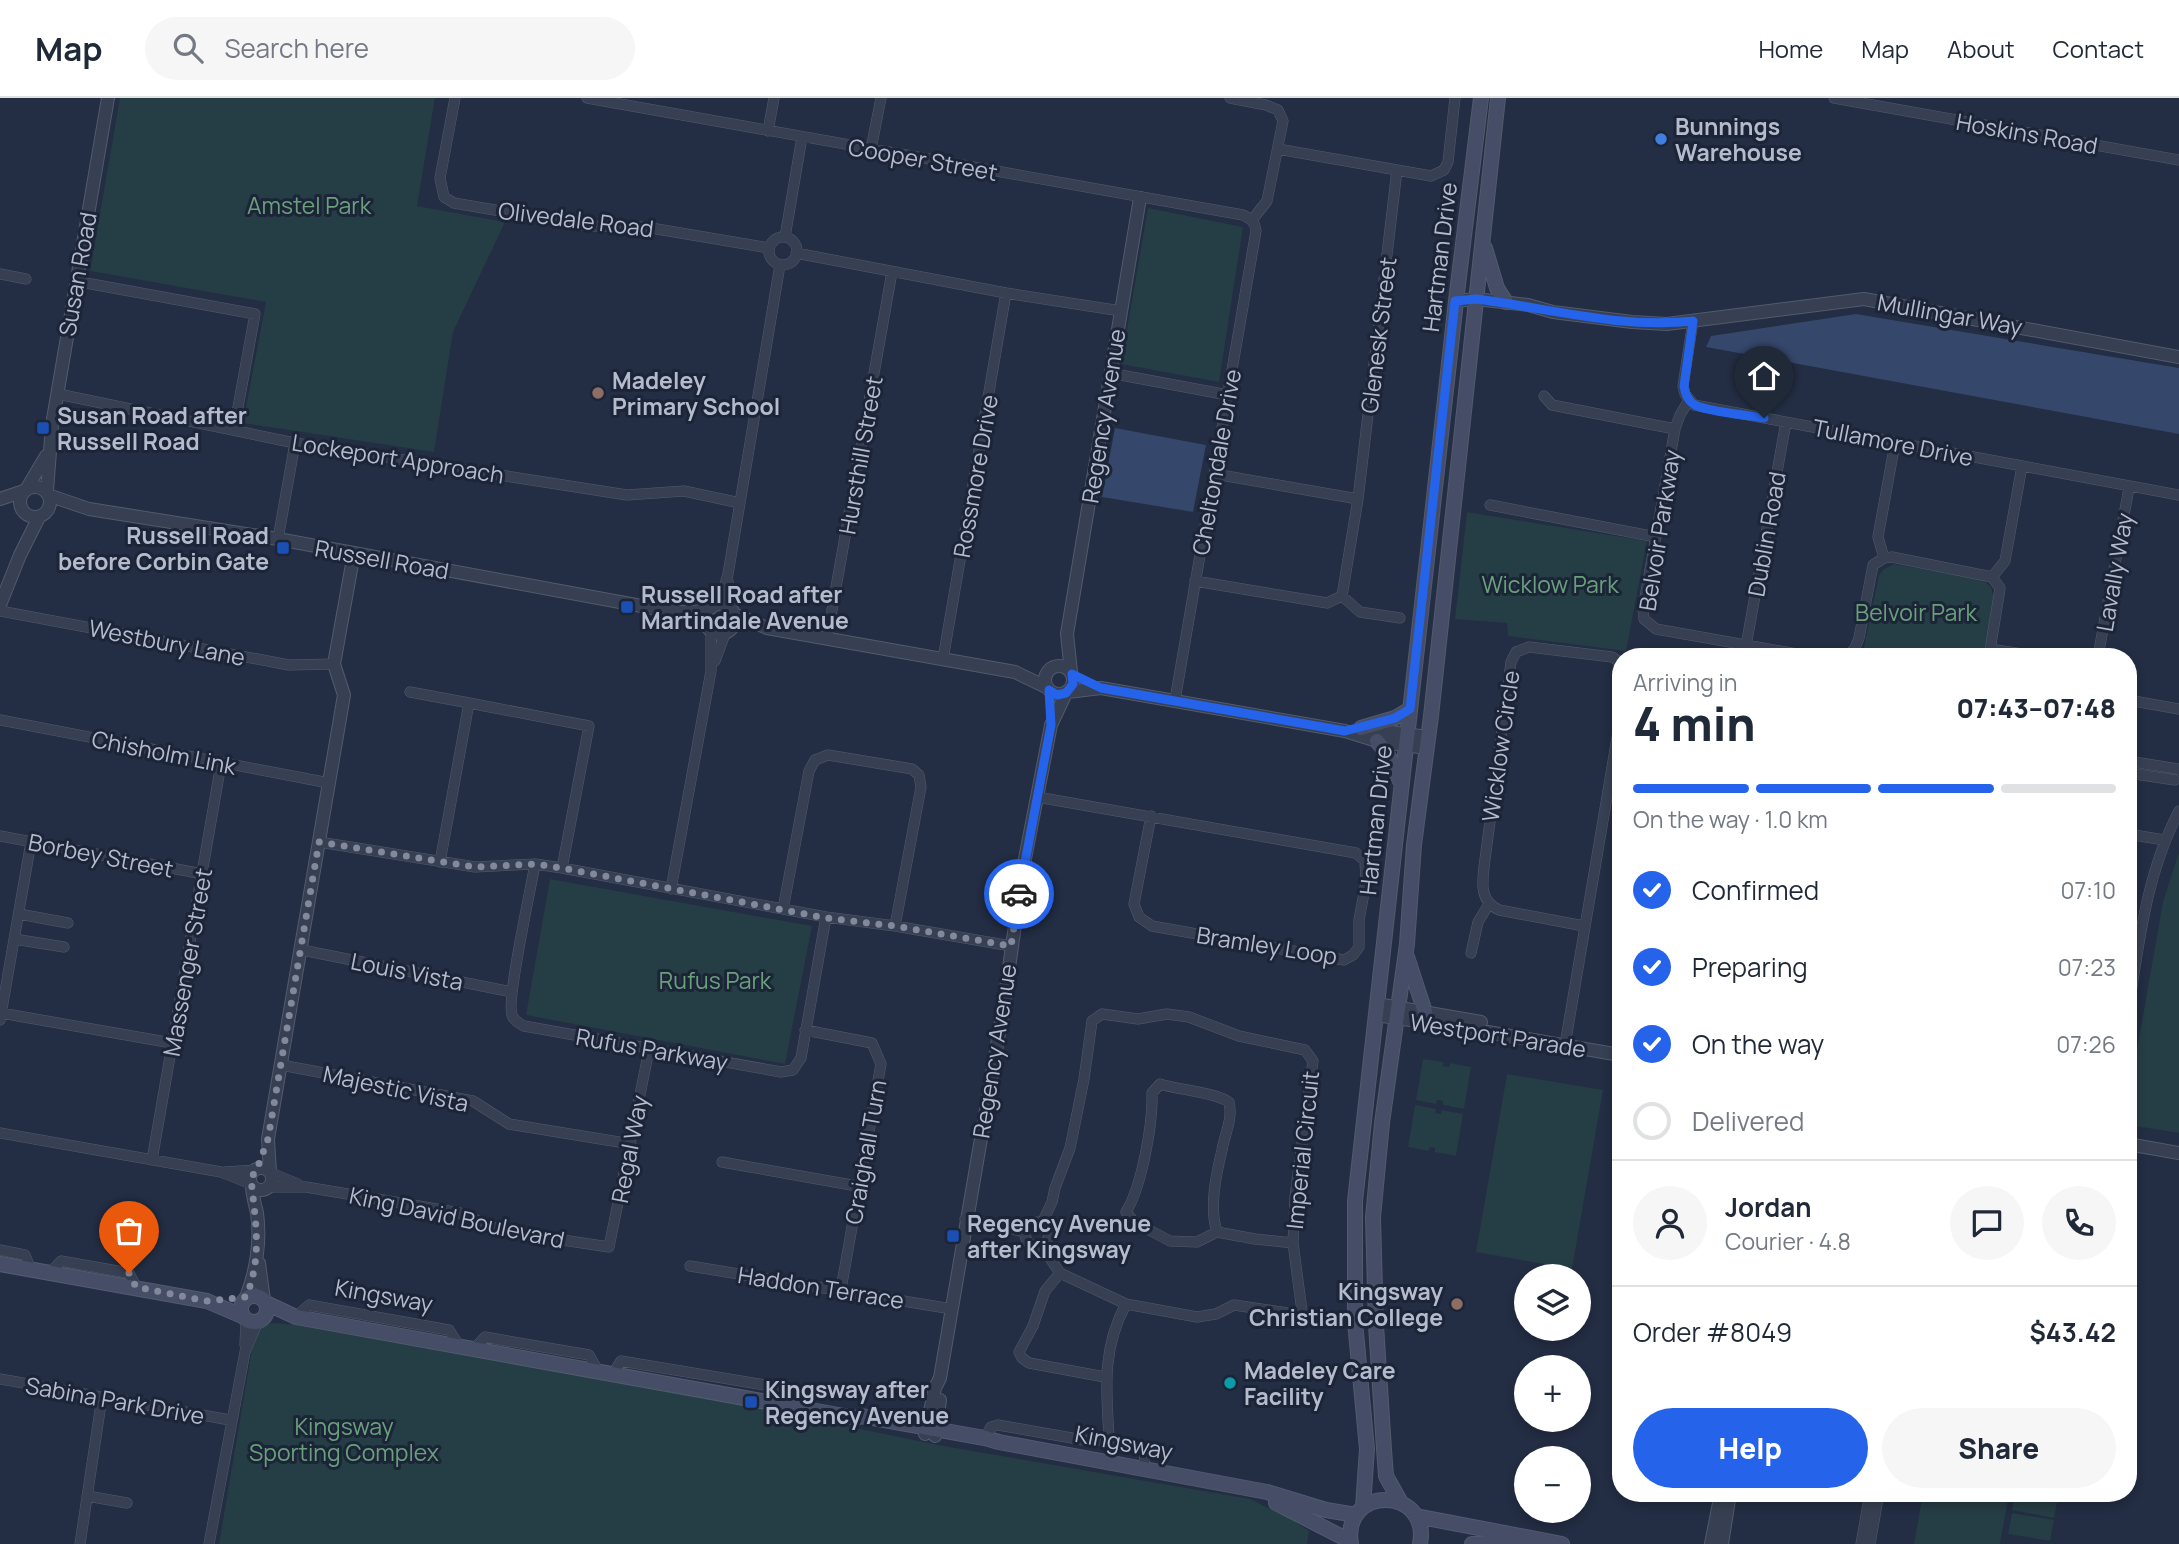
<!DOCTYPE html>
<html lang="en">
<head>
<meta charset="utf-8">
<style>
	body { margin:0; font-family:Manrope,sans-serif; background:#f6f6f7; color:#1f2937; height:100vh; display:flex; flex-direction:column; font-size:26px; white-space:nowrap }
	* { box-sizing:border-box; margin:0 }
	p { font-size:23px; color:#747a83 }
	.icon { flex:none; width:38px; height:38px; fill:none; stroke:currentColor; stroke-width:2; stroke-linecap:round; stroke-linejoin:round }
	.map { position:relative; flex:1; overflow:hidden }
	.drawer { position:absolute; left:1612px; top:550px; width:525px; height:854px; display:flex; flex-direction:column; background:#fff; border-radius:28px; box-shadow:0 4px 10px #0003 }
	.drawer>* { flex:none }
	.fabs { position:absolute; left:1514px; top:1166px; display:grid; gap:14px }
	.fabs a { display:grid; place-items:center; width:77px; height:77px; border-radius:50%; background:#fff; box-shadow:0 4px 10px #0003; font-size:35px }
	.pin { position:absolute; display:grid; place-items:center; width:60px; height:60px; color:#fff; margin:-72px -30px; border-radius:50% 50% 50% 0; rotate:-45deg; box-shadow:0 0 7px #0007 }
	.pin .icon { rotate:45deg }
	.courier { position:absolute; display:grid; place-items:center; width:70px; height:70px; margin:-35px; border:5px solid #2563eb; border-radius:50%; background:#fff; color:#222; box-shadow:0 2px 9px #0007 }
	.head em { font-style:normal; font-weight:800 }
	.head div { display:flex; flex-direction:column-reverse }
	.head { display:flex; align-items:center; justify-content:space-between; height:119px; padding:0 21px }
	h1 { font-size:46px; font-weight:800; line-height:52px }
	.bar { display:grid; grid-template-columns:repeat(4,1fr); gap:10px 7px; align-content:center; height:84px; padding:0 21px }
	.bar i { height:9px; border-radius:5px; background:#e0e1e3 }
	.bar .on { background:#2563eb }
	.bar p { grid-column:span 4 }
	.line { display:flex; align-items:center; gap:18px; padding:0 21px; border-top:2px solid #e0e1e3 }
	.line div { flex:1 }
	.round { display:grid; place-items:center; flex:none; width:74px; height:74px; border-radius:37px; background:#f6f6f7 }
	ol { padding:0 21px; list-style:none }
	li { display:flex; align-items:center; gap:21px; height:77px }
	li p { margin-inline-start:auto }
	li .icon { padding:7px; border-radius:50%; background:#2563eb; color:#fff; stroke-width:4 }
	li:last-child { color:#747a83 }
	li i { width:38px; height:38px; border:4px solid #e0e1e3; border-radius:50% }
	.cta { display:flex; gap:14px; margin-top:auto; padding:14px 21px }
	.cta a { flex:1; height:80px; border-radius:42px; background:#2563eb; color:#fff; font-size:28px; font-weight:800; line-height:80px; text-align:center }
	.cta a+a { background:#f6f6f7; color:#1f2937 }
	header { display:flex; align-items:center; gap:42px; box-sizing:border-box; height:98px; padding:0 35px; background:#fff; border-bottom:2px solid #e0e1e3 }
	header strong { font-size:33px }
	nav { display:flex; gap:38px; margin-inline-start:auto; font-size:24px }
	.search { width:490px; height:63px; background:#f6f6f7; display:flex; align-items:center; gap:18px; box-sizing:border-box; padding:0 24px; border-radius:38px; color:#747a83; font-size:26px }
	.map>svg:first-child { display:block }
	.green { fill:#253d44 }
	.water { fill:#35476b }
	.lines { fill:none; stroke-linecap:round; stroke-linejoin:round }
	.minor-casing { stroke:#525b6d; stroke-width:11 }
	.tertiary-casing { stroke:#525b6d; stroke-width:14 }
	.secondary-casing { stroke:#525b6d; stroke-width:16 }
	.minor { stroke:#374052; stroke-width:10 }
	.tertiary { stroke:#374052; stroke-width:12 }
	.secondary { stroke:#454e66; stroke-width:14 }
	.done { stroke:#81899d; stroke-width:7; stroke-dasharray:0 12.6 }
	.route { stroke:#2563eb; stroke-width:9 }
	.shop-dot { fill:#3f7fe0; stroke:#1c2538; stroke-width:2.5 }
	.education-dot { fill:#8d6e63; stroke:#1c2538; stroke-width:2.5 }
	.transit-dot { fill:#1a4fb4; stroke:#1c2538; stroke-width:2.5 }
	.culture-dot { fill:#0f9aa8; stroke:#1c2538; stroke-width:2.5 }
	.labels { text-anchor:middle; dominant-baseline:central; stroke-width:6; stroke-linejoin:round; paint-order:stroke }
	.poi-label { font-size:23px; font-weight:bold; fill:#b4bbcd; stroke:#1c2538; text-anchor:start }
	.street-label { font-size:23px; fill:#b4bbcd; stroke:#1c2538 }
	.park-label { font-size:23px; fill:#69a07b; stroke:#1c2538 }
</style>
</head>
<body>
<header>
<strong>Map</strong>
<div class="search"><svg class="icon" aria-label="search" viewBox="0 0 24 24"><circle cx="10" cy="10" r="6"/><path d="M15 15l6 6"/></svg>Search here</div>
<nav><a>Home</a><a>Map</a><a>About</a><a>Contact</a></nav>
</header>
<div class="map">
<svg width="2179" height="1446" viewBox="0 0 2179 1446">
	<rect width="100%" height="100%" fill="#232d43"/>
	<path class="green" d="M120,0H435L417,108L505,124L453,234L434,354L243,325L266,204L90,173Z
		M1148,110L1243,129L1219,284L1121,266Z
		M1467,414L1647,443L1626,553L1508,538L1507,525L1455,521Z
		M1894,466L1983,482L1991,489L1994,501L1983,558H1860L1864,549L1879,477L1884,471Z
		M2179,754V1035L2135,1028L2128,1021V1003L2163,804Z
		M550,781L812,828L785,966L526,917Z
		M1423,961L1444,964L1443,968L1449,969L1450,965L1471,969L1464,1011L1443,1007V1003L1437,1002L1436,1006L1416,1002Z
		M1507,976L1603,992L1572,1171L1476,1154Z
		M1415,1007L1436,1011L1435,1015L1441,1016L1442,1012L1463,1016L1456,1058L1435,1054V1050L1430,1049L1428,1053L1408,1049Z
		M274,1225L299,1227L714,1301L938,1347L1250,1401L1289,1420L1309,1433L1307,1446H219L256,1228Z
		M1923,1395H2009L2000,1446H1914Z
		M2015,1395H2035L2058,1399L2054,1420L2012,1412Z
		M2012,1415L2054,1422L2050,1443L2008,1436Z"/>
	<path class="water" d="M1856,216L2179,270V336L1706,249L1711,238Z
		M1115,330L1206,347L1193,414L1102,399Z"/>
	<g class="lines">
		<g class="minor-casing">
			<path id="minor" d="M455,0L440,80L444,99L454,105L587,128L645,129L769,150
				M587,0L1243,117C1251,121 1255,124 1256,133L1175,602
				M1230,0L1266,7L1278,12L1283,23L1267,103L1252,122
				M1834,0L2179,62
				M768,33L774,0
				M871,51L881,0
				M1278,51L1431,78L1444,72L1448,64L1455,0
				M785,139L802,39
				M769 153a14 14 0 1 1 28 0a14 14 0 1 1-28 0Z
				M796,155L1006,195L1121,213
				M0,176L26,181
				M75,183L255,216L234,331
				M1693,223L1683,288L1685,296L1694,307L2179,397
				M1110,275L1228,297
				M58,296L295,345L627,397L684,393L740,405
				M1544,298L1552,307L1675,331
				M1689,302L1680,317L1675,331L1643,511L1644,521L1656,531L1808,558
				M1358,401L1397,72
				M1490,407L1656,439
				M278,441L295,345
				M1884,460L1878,439L1895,345
				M1992,479L2005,463L2022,368
				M728,483L731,512
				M1195,483L1327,505L1342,498L1358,401L1215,376
				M1342,498L1360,514L1400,520
				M714,508L723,493L728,476L780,167
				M0,513L289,567L334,566
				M827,540L892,174
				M1746,548L1786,324
				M1990,551L2036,558
				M1848,558L1855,550L1859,540L1873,467L1884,460L1892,459L1992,479L2000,490L1999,497L1989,558
				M2098,558L2129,390
				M943,561L1006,195
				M715,563L725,536
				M410,594L469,605
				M2128,602L2179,611
				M0,622L329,685
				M2128,663L2178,671
				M2128,675L2175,682
				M1037,699L1356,755L1365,763L1366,784L1359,822V849L1353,857L1344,862L1152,828L1139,819L1134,806L1151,718
				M2128,736L2164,742
				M0,738L203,776
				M319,744L475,769L535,766L562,770L826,819L895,828L1011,848
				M440,764L469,605L589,628L562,770
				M535,766C531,790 506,903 512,917C514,923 519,925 524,928L781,974L793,972L801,960L826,819
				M671,791L711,573V533
				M783,811L809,673L815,662L828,657L912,671L919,677L921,689L895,828
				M19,816L68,825
				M1584,828L1499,812C1480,803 1482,786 1484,769L1511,564L1516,554L1529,549L1612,559L1620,564
				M14,841L64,849
				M302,852L512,894
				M1471,855L1478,824L1489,806
				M1,915L172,945
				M2128,915C2139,845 2146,776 2179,713
				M0,922L31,744
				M805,932L872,945L881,966L841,1191
				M1565,947L1620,622
				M281,967L473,1003L509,1026L631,1046
				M0,1035L221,1074L251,1086
				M152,1062L221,666
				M722,1064L857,1088
				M225,1074L256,1072
				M271,1075L298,1086
				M269,1089H306L460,1115L502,1133L609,1149L649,952
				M965,1121L1025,1134
				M1025 1136a12 12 0 1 1 24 0a12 12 0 1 1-24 0Z
				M1217,1134C1209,1109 1216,1077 1222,1052C1225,1035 1233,1021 1229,1004C1214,994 1179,992 1160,986L1152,995C1153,1025 1142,1088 1126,1114L1134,1124L1170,1143L1197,1144L1217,1134L1255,1141L1293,1145
				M1041,1147L1060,1175L1126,1206L1197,1219L1216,1216L1234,1207L1295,1216L1302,1213L1293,1145L1295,1099L1313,963L1305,952L1239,938L1189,919L1167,916L1138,921L1102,916L1092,923L1084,981L1070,1050L1055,1090L1052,1104L1042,1125
				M0,1152L25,1157L31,1172
				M690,1168L952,1211
				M50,1175L61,1163L129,1175L136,1189
				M1060,1175L1045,1193L1033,1228L1019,1254L1022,1260L1029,1265L1105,1279
				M296,1219L309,1207L449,1232L459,1248
				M245,1247L246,1221
				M474,1251L485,1239L589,1257L598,1273
				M613,1276L621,1263L789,1291L800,1310
				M0,1281L230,1322
				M1109,1338C1106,1291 1102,1250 1126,1206
				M985,1340L991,1329L998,1327L1083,1342L1097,1343L1109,1338L1117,1344L1146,1352L1143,1371
				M87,1398L127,1405
				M80,1446L102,1299
				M209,1446L245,1254L258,1223
				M1861,1446L1870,1395
				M1870,1446L1879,1395"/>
		</g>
		<g class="tertiary-casing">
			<path id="tertiary" d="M1456,203L1476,201L1528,207L1553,214L1632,224L1667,226L1864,201L2179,259
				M20 404a15 15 0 1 1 30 0a15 15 0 1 1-30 0Z
				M27,390L46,358
				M47,393L52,327L108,0
				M48,397L89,411L278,441L674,514H695L711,510
				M0,401L24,393
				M705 521a15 15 0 1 1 30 0a15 15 0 1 1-30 0Z
				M0,507L20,457L39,419
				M734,516L767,530L1015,574L1048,590
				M1045 582a14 14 0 1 1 28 0a14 14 0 1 1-28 0Z
				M1071,574L1067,536L1140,100
				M1068,594L1101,590L1345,633L1377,643L1426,650
				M1362,630L1427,639
				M1377,906L1481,924
				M1376,917L1465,930L1620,957
				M2128,1046L2179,1055
				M250 1081a11 11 0 1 1 22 0a11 11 0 1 1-22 0Z
				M270,1074L268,1041L344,597L334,566L354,455
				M259,1165L264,1202
				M246,1199C256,1174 261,1143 257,1115C255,1106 252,1097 252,1087
				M925,1336L935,1290L940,1280L1003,912L1023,771L1051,627L1066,595
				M935,1338L940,1302
				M1711,1446L1721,1395
				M1722,1446L1730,1395"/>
		</g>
		<g class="secondary-casing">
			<path id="secondary" d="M1485,150L1497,190L1506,204
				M1361,630L1395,620L1410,611
				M1377,643L1388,657L1400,683
				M1407,859L1425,914
				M0,1166L207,1203L242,1218
				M241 1211a13 13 0 1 1 26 0a13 13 0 1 1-26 0Z
				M266,1205L296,1219L800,1310L855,1320L862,1318L985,1340L999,1344L1267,1394L1326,1412L1356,1417
				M1400,1403L1386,1378L1384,1351L1376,1227L1373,1119L1382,1025L1407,846L1414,747L1431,618L1498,0
				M1276,1405L1350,1443
				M1363,1409L1367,1351L1355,1224V1103L1456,203L1481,0
				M1416,1418L1562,1446
				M1351,1446C1341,1387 1431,1388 1420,1446
				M1472,1446L1515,1444"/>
		</g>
		<use href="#minor" class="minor"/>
		<use href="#tertiary" class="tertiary"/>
		<use href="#secondary" class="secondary"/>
	</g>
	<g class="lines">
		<path class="done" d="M129,1175L136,1189L206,1203L246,1199C263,1158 255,1122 251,1080L257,1071L268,1041L319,744L475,769L535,766L562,770L826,820L895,828L1011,848L1019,796"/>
		<path class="route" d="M1019,796L1051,627L1049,592L1057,597L1066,595L1073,586L1072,576L1101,590L1345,633L1395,620L1410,611L1455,203L1476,201C1548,210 1620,231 1693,223L1684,288C1685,296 1688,303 1695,307C1708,314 1748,317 1764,320"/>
	</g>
	<circle class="shop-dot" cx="1661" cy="41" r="7"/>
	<g class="education-dot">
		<circle cx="598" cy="295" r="7"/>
		<circle cx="1457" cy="1206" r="7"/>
	</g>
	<g class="transit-dot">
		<rect x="36" y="323" width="14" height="14" rx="3.5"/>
		<rect x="276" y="443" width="14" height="14" rx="3.5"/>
		<rect x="620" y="502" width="14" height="14" rx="3.5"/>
		<rect x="946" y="1131" width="14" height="14" rx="3.5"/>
		<rect x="744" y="1297" width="14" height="14" rx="3.5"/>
	</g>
	<circle class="culture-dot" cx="1230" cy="1285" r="7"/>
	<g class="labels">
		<g class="poi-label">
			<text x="1675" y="28">Bunnings<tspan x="1675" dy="26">Warehouse</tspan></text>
			<text x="612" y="282">Madeley<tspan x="612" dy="26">Primary School</tspan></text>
			<text x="57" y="317">Susan Road after<tspan x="57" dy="26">Russell Road</tspan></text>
			<text x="269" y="437" text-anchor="end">Russell Road<tspan x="269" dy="26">before Corbin Gate</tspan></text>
			<text x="641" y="496">Russell Road after<tspan x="641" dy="26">Martindale Avenue</tspan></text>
			<text x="967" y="1125">Regency Avenue<tspan x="967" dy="26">after Kingsway</tspan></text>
			<text x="1443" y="1193" text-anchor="end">Kingsway<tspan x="1443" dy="26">Christian College</tspan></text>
			<text x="1244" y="1272">Madeley Care<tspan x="1244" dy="26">Facility</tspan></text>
			<text x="765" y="1291">Kingsway after<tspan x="765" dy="26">Regency Avenue</tspan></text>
		</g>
		<g class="street-label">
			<text transform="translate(2027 35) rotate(10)">Hoskins Road</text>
			<text transform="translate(923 61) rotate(10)">Cooper Street</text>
			<text transform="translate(576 121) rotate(7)">Olivedale Road</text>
			<text transform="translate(1439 159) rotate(-83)">Hartman Drive</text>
			<text transform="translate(77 176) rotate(-80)">Susan Road</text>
			<text transform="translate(1950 216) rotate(10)">Mullingar Way</text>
			<text transform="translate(1378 237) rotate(-83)">Glenesk Street</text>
			<text transform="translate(1103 318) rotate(-81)">Regency Avenue</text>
			<text transform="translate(1893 344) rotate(11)">Tullamore Drive</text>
			<text transform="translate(860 357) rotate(-80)">Hursthill Street</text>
			<text transform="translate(398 360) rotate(9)">Lockeport Approach</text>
			<text transform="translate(1216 364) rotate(-80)">Cheltondale Drive</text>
			<text transform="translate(975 378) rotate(-80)">Rossmore Drive</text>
			<text transform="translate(1659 432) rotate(-81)">Belvoir Parkway</text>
			<text transform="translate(1766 436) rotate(-80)">Dublin Road</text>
			<text transform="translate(382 461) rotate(10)">Russell Road</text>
			<text transform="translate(2114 474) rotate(-80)">Lavally Way</text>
			<text transform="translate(167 544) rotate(11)">Westbury Lane</text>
			<text transform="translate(1500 648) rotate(-82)">Wicklow Circle</text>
			<text transform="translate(164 654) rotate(11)">Chisholm Link</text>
			<text transform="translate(1375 722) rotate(-84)">Hartman Drive</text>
			<text transform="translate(101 757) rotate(11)">Borbey Street</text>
			<text transform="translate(1267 847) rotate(9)">Bramley Loop</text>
			<text transform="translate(187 864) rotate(-80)">Massenger Street</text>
			<text transform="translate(407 873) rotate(11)">Louis Vista</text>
			<text transform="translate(1498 937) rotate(9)">Westport Parade</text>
			<text transform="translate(652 951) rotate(10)">Rufus Parkway</text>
			<text transform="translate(994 953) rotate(-81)">Regency Avenue</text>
			<text transform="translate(396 990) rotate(12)">Majestic Vista</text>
			<text transform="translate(629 1051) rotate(-79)">Regal Way</text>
			<text transform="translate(1302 1052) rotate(-84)">Imperial Circuit</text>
			<text transform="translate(865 1054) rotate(-80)">Craighall Turn</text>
			<text transform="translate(457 1119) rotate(12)">King David Boulevard</text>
			<text transform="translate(821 1189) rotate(9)">Haddon Terrace</text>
			<text transform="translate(384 1197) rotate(10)">Kingsway</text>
			<text transform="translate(115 1302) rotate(10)">Sabina Park Drive</text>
			<text transform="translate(1124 1344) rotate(11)">Kingsway</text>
		</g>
		<g class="park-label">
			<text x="309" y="107">Amstel Park</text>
			<text x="1550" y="486">Wicklow Park</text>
			<text x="1916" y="514">Belvoir Park</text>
			<text x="715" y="882">Rufus Park</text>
			<text x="344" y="1328">Kingsway<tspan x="344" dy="26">Sporting Complex</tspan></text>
		</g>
	</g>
</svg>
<div class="fabs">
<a><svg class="icon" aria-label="layers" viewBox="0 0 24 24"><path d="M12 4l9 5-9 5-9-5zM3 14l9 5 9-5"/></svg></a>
<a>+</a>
<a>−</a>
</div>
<div class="pin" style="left:129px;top:1175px;background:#ea580c"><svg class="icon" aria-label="bag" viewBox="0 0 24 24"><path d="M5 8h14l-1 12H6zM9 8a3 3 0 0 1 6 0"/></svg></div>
<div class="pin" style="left:1764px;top:320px;background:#1f2937"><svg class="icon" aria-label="home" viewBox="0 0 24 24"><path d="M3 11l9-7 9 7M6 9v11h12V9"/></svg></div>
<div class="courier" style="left:1019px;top:796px"><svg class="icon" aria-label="car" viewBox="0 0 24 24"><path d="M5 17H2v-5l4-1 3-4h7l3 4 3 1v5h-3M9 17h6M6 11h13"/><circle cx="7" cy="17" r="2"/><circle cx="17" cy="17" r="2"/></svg></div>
<section class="drawer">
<div class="head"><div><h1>4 min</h1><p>Arriving in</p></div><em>07:43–07:48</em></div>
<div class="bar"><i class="on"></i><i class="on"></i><i class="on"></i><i></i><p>On the way · 1.0 km</p></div>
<ol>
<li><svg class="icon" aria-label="check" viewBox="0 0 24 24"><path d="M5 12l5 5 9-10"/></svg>Confirmed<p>07:10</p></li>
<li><svg class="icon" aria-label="check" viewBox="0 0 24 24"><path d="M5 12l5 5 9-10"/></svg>Preparing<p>07:23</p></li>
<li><svg class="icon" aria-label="check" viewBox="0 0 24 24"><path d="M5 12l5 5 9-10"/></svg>On the way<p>07:26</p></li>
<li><i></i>Delivered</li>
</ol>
<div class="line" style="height:126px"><a class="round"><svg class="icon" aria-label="person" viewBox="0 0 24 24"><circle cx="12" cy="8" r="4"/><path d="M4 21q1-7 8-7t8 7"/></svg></a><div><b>Jordan</b><p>Courier · 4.8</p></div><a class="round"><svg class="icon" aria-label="chat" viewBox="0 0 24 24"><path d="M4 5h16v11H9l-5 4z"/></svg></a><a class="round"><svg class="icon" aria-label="phone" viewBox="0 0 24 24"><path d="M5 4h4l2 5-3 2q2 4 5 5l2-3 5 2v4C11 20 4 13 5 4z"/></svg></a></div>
<div class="line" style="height:91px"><div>Order #8049</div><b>$43.42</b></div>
<div class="cta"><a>Help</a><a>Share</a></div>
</section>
</div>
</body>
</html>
